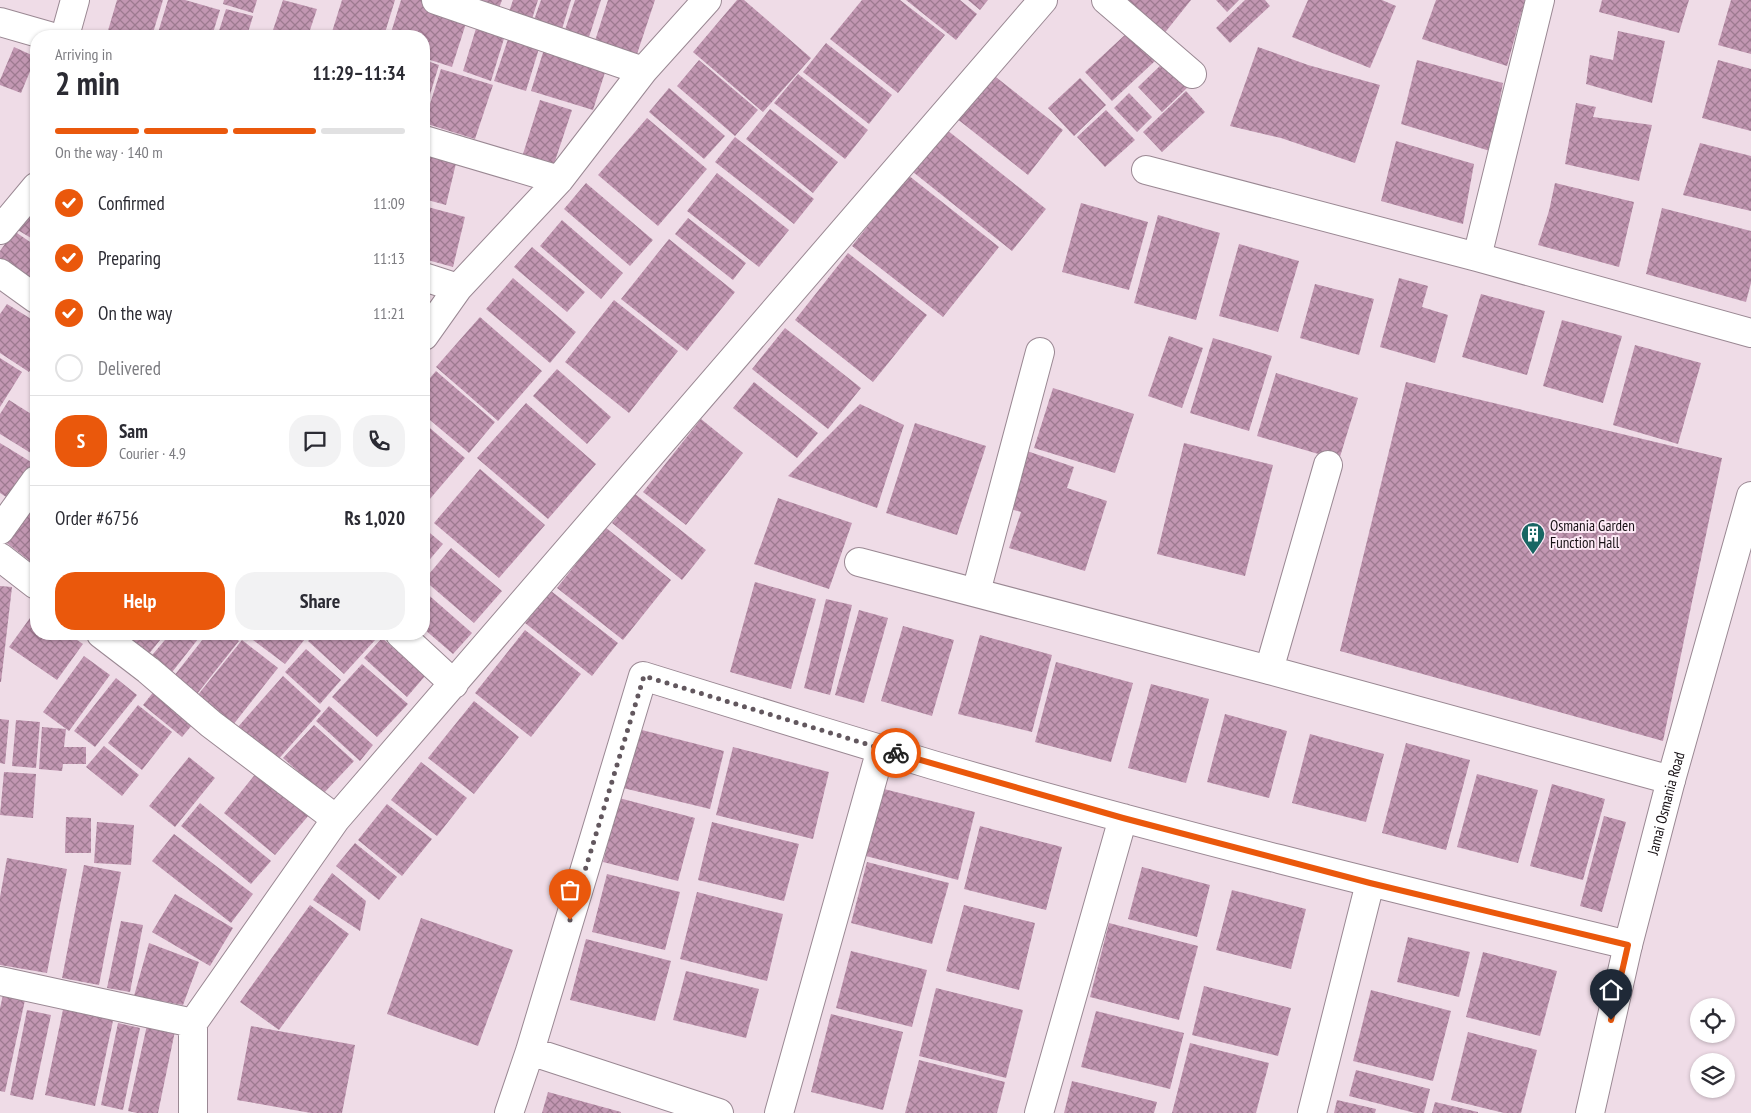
<!DOCTYPE html>
<html lang="en">
<head>
<meta charset="utf-8">
<style>
	body { margin:0; font-family:"PT Sans Narrow",sans-serif; background:#f2f2f3; color:#2b2b33; height:100vh; display:flex; flex-direction:column; font-size:19px; white-space:nowrap }
	* { box-sizing:border-box; margin:0 }
	p { font-size:16px; color:#7c7c81 }
	.icon { flex:none; width:28px; height:28px; fill:none; stroke:currentColor; stroke-width:2; stroke-linecap:round; stroke-linejoin:round }
	.map { position:relative; flex:1; overflow:hidden }
	.panel { position:absolute; left:30px; top:30px; width:400px; height:610px; display:flex; flex-direction:column; background:#fff; border-radius:20px; box-shadow:0 1px 4px #0004 }
	.panel>* { flex:none }
	.buttons { position:absolute; left:1690px; top:998px; display:grid; gap:10px }
	.buttons a { display:grid; place-items:center; width:45px; height:45px; border-radius:50%; background:#fff; box-shadow:0 1px 4px #0004; font-size:25px }
	.pin { position:absolute; display:grid; place-items:center; width:42px; height:42px; color:#fff; margin:-51px -21px; border-radius:50% 50% 50% 0; rotate:-45deg; box-shadow:0 0 5px #0007 }
	.pin .icon { rotate:45deg }
	.courier { position:absolute; display:grid; place-items:center; width:50px; height:50px; margin:-25px; border:4px solid #ea580c; border-radius:50%; background:#fff; color:#222; box-shadow:0 1px 6px #0007 }
	.overview em { font-style:normal; font-weight:700 }
	.overview div { display:flex; flex-direction:column-reverse }
	.overview { display:flex; align-items:center; justify-content:space-between; height:85px; padding:0 25px }
	h1 { font-size:32px; font-weight:700; line-height:38px }
	.bar { display:grid; grid-template-columns:repeat(4,1fr); gap:8px 5px; align-content:center; height:60px; padding:0 25px }
	.bar i { height:6px; border-radius:4px; background:#e1e1e2 }
	.bar .current { background:#ea580c }
	.bar p { grid-column:span 4 }
	.line { display:flex; align-items:center; gap:12px; padding:0 25px; border-top:1px solid #e1e1e2 }
	.line div { flex:1 }
	.round { display:grid; place-items:center; flex:none; width:52px; height:52px; border-radius:20px; background:#f2f2f3 }
	ol { padding:0 25px; list-style:none }
	li { display:flex; align-items:center; gap:15px; height:55px }
	li p { margin-inline-start:auto }
	li .icon { padding:5px; border-radius:50%; background:#ea580c; color:#fff; stroke-width:4 }
	li:last-child { color:#7c7c81 }
	li i { width:28px; height:28px; border:2px solid #e1e1e2; border-radius:50% }
	.action { display:flex; gap:10px; margin-top:auto; padding:10px 25px }
	.action a { flex:1; height:58px; border-radius:20px; background:#ea580c; color:#fff; font-size:20px; font-weight:700; line-height:58px; text-align:center }
	.action a+a { background:#f2f2f3; color:#2b2b33 }
	.map>svg:first-child { display:block }
	.building { fill:url(#building-cross-hatch) }
	.lines { fill:none; stroke-linecap:round; stroke-linejoin:round }
	.street-casing { stroke:#9a8893; stroke-width:30 }
	.secondary-casing { stroke:#9a8893; stroke-width:30 }
	.street { stroke:#fff; stroke-width:28 }
	.secondary { stroke:#fff; stroke-width:28 }
	.done { stroke:#62575e; stroke-width:5; stroke-dasharray:0 9 }
	.route { stroke:#ea580c; stroke-width:6 }
	.labels { text-anchor:middle; dominant-baseline:central; stroke-width:4; stroke-linejoin:round; paint-order:stroke }
	.poi-label { font-size:15px; fill:#161014; stroke:#fce9f5; text-anchor:start }
	.street-label { font-size:15px; fill:#161014; stroke:#fce9f5 }
</style>
</head>
<body>
<div class="map">
<svg width="1751" height="1113" viewBox="0 0 1751 1113">
	<defs>
		<pattern id="building-cross-hatch" width="8" height="8" patternUnits="userSpaceOnUse" patternTransform="scale(1.25)"><rect width="8" height="8" fill="#c297b2"/><path d="M0 0l8 8M0 8l8-8" fill="none" stroke="#9d7a90"/></pattern>
	</defs>
	<rect width="100%" height="100%" fill="#efdce7"/>
	<path class="building" d="M117,0H163L152,36H115L107,34Z
		M168,0H185L220,10L212,36H157Z
		M224,0H257L253,13L223,4Z
		M283,0L317,9L308,36H271Z
		M342,0H395L384,36H346L332,32Z
		M401,0H426L469,14L452,67L424,58V36H390Z
		M464,0H502L498,11Z
		M513,0H538L531,22L508,15Z
		M541,0H571L561,32L533,23Z
		M575,0H601L588,40L564,33Z
		M608,0H655L637,54L595,41Z
		M737,0H744L811,58L763,112L693,52Z
		M862,0H900L945,35L898,93L830,39Z
		M906,0H960L977,14L956,40Z
		M968,0H988L980,10Z
		M1118,0H1191L1163,35Z
		M1216,0H1239L1227,12Z
		M1245,0H1265L1270,6L1230,43L1216,28Z
		M1308,0H1382L1396,6L1370,68L1292,37Z
		M1436,0H1525L1507,66L1422,39Z
		M1602,0H1689L1679,33L1599,12Z
		M1731,0H1751V54L1718,45Z
		M226,9L253,16L247,36H226L218,34Z
		M478,22L506,32L491,81L463,71Z
		M1618,31L1665,41L1652,103L1586,84L1590,55L1613,60Z
		M1128,32L1155,61L1112,101L1085,72Z
		M510,33L541,42L526,91L494,81Z
		M546,43L608,63L593,110L531,91Z
		M826,43L892,95L869,124L803,72Z
		M14,47L36,57L21,93L0,85V80Z
		M1258,47L1308,65L1380,85L1355,163L1281,138L1230,126Z
		M424,60L439,65L424,114Z
		M699,60L758,110L735,136L677,86Z
		M1417,60L1503,83L1490,151L1401,124Z
		M1718,60L1751,69V131L1702,118Z
		M1164,62L1188,87L1162,112L1138,87Z
		M441,69L493,85L475,139L424,123Z
		M798,74L868,130L845,159L774,103Z
		M992,74L1063,130L1028,175L956,118Z
		M1080,78L1106,105L1074,136L1048,108Z
		M669,88L725,136L704,159L649,112Z
		M1186,91L1205,112L1162,152L1143,132Z
		M1129,93L1152,117L1137,132L1114,108Z
		M540,100L572,110L554,164L523,154Z
		M1576,103L1596,107L1593,117L1652,125L1639,181L1565,164Z
		M770,109L838,162L813,193L746,139Z
		M1106,110L1135,140L1105,167L1077,137Z
		M647,118L707,169L658,226L598,175Z
		M947,130L1046,209L1012,251L913,172Z
		M735,137L814,199L794,224L715,162Z
		M1396,141L1474,164L1463,224L1381,201Z
		M1700,143L1751,156V211L1683,195Z
		M424,147L458,155L446,205L424,199Z
		M717,173L789,230L759,267L687,211Z
		M908,175L999,247L943,317L852,246Z
		M586,183L653,240L630,266L564,209Z
		M1555,183L1634,202L1619,267L1538,245L1549,211Z
		M1081,203L1148,222L1129,290L1062,272Z
		M424,206L465,217L453,267L424,259Z
		M28,208L36,213V241L16,229Z
		M1662,208L1751,231V283L1746,302L1646,274Z
		M1158,215L1220,233L1196,320L1134,303Z
		M688,218L746,263L733,280L675,234Z
		M562,220L623,273L601,299L540,246Z
		M14,231L36,246V285L0,261V251Z
		M669,239L735,292L687,351L621,299Z
		M1239,244L1299,261L1278,332L1219,316Z
		M532,247L585,292L567,312L514,267Z
		M848,253L927,315L873,382L795,320Z
		M513,278L576,332L550,363L486,309Z
		M1399,278L1428,286L1422,307L1448,315L1435,363L1380,347Z
		M1315,284L1374,299L1359,355L1300,338Z
		M1481,294L1545,311L1527,375L1462,357Z
		M614,300L678,351L629,413L565,362Z
		M7,304L36,322V361L29,372L0,353V314Z
		M480,317L542,371L498,421L436,367Z
		M1562,320L1622,336L1603,403L1543,386Z
		M785,328L861,388L828,429L752,369Z
		M1169,336L1203,348L1182,408L1148,396Z
		M1213,338L1272,356L1249,431L1190,413Z
		M1635,345L1701,363L1678,444L1613,425Z
		M0,358L22,372L0,407Z
		M557,369L611,417L587,444L533,396Z
		M436,371L495,422L469,453L424,415V385Z
		M1276,373L1358,398L1339,460L1257,436Z
		M754,382L818,433L797,458L733,408Z
		M1406,382L1722,458L1663,741L1340,651Z
		M1053,388L1134,414L1115,473L1034,448Z
		M9,400L36,417V452L34,455L0,434V414Z
		M526,403L596,464L548,519L477,458Z
		M860,404L904,425L877,508L788,476Z
		M701,419L743,453L686,525L643,492Z
		M424,423L465,458L429,500L424,496Z
		M915,423L986,446L957,535L886,513Z
		M0,443L36,465L14,502L0,493Z
		M1184,443L1273,465L1245,576L1157,554Z
		M1024,450L1074,467L1067,488L1107,501L1085,571L1009,548L1021,512L1007,508Z
		M480,469L545,525L499,578L434,523Z
		M635,494L706,550L682,580L612,523Z
		M778,498L852,523L829,589L754,564Z
		M36,499V566L3,540Z
		M605,527L671,580L623,640L557,588Z
		M424,528L443,544L424,566Z
		M451,548L502,591L474,623L424,580Z
		M755,582L816,599L791,689L730,672Z
		M0,586L12,587L1,682H0Z
		M424,591L472,633L453,654L424,629Z
		M551,591L618,643L592,676L525,623Z
		M826,599L852,605L830,695L804,688Z
		M859,610L888,618L864,703L835,695Z
		M35,611L36,634H68L83,644L57,680L9,647Z
		M903,626L954,640L932,716L881,701Z
		M525,630L581,674L531,737L475,693Z
		M121,634H165L148,655Z
		M170,634H202L169,676L148,660Z
		M207,634H229L239,641L193,699L170,681Z
		M245,634H309L285,664Z
		M315,634H370L376,639L344,674L308,641Z
		M980,635L1052,655L1032,732L958,714Z
		M382,638L425,676L407,697L364,658Z
		M242,640L278,668L229,730L193,701Z
		M306,649L341,680L320,704L285,672Z
		M84,656L110,675L69,731L43,712Z
		M1056,662L1133,683L1111,762L1035,742Z
		M362,664L408,704L377,737L332,697Z
		M283,676L321,711L275,763L237,728Z
		M116,678L137,695L95,747L74,731Z
		M1151,684L1209,699L1186,783L1128,768Z
		M159,685L198,718L182,737L143,705Z
		M474,701L519,737L474,794L428,758Z
		M138,705L172,732L142,770L108,743Z
		M329,706L373,745L360,761L316,721Z
		M1225,714L1287,731L1269,798L1207,782Z
		M0,719L9,720L5,764L0,763Z
		M16,720L40,722L36,768L12,766Z
		M314,725L354,761L323,794L283,758Z
		M42,727L66,729L64,747H86V764H63L62,771L39,769Z
		M638,729L724,751L710,809L623,788Z
		M1310,734L1384,754L1366,822L1292,803Z
		M1406,743L1470,760L1446,850L1382,833Z
		M104,746L139,775L122,796L86,767Z
		M733,747L829,772L813,839L716,815Z
		M189,757L215,778L175,827L149,806Z
		M421,762L467,798L437,836L391,800Z
		M4,772L36,774L33,818L0,815Z
		M257,772L309,815L275,855L224,813Z
		M1477,774L1538,790L1518,863L1457,847Z
		M1552,784L1605,799L1583,880L1530,866Z
		M880,788L975,812L958,880L862,855Z
		M619,798L695,818L678,881L603,862Z
		M200,803L271,861L251,884L181,826Z
		M387,804L432,839L402,876L358,840Z
		M1604,816L1626,822L1602,912L1580,906Z
		M66,817L91,818V853H65Z
		M97,822L134,825L131,865L94,863Z
		M712,822L799,844L784,901L698,880Z
		M980,826L1062,847L1046,910L964,889Z
		M174,834L253,894L231,923L152,861Z
		M355,843L397,877L379,900L336,866Z
		M7,858L67,869L47,973L0,965V897Z
		M867,862L949,883L932,944L851,923Z
		M84,865L121,872L99,985L62,978Z
		M1142,867L1210,885L1197,937L1128,919Z
		M332,873L366,901L360,931L313,900Z
		M607,874L680,892L665,950L592,932Z
		M1232,890L1306,909L1291,969L1216,950Z
		M697,892L783,914L767,981L680,959Z
		M175,894L233,928L210,966L152,932Z
		M310,905L349,934L279,1030L240,1002Z
		M964,905L1035,923L1019,990L946,971Z
		M421,918L513,950L478,1046L387,1014Z
		M121,921L143,925L130,992L107,988Z
		M1109,923L1198,946L1179,1020L1090,997Z
		M1408,937L1470,952L1459,997L1397,982Z
		M586,939L671,961L655,1021L570,1000Z
		M149,943L199,962L183,1005L134,996Z
		M851,951L927,970L912,1027L836,1008Z
		M1483,952L1557,971L1540,1036L1466,1017Z
		M686,971L759,989L746,1038L673,1020Z
		M1204,986L1291,1008L1278,1056L1192,1035Z
		M936,988L1023,1010L1006,1078L919,1056Z
		M1371,990L1451,1011L1433,1081L1353,1061Z
		M3,995L25,1000L5,1092L0,1091V1008Z
		M64,1005L114,1016L95,1106L45,1095Z
		M27,1010L51,1015L33,1100L10,1095Z
		M1096,1011L1184,1033L1170,1089L1081,1067Z
		M831,1014L903,1032L883,1110L811,1092Z
		M118,1023L140,1028L123,1110L101,1105Z
		M147,1025L175,1031L158,1113H137L128,1111Z
		M251,1026L355,1045L342,1113H311L237,1100Z
		M1468,1032L1537,1050L1521,1113H1504L1451,1100Z
		M1190,1043L1269,1063L1256,1113H1172Z
		M919,1060L1005,1082L997,1113H905Z
		M1356,1070L1430,1089L1424,1113H1415L1349,1096Z
		M1072,1081L1157,1102L1154,1113H1064Z
		M548,1092L621,1112V1113H542Z
		M1337,1100L1376,1109L1375,1113H1334Z
		M1435,1102L1478,1112V1113H1432Z"/>
	<g class="lines">
		<g class="street-casing">
			<path id="street" d="M436,0L643,71
				M1106,0L1192,74
				M0,22L49,36
				M65,36L75,0
				M424,140L559,180
				M1146,170L1477,257L1751,333
				M0,230L36,187
				M1477,257L1540,0
				M0,273L36,299
				M424,277L458,288
				M424,336L458,288L559,180L643,71L707,0
				M0,530L36,480
				M0,557L36,585
				M859,562L1269,670L1671,780
				M976,592L1040,352
				M101,634L148,670L211,724L336,819
				M400,634L454,684
				M1269,670L1328,465
				M0,981L193,1023
				M530,1051L719,1113
				M193,1113V1023L336,819L1043,0
				M509,1113L530,1051L643,676C740,706 836,736 933,765C1163,832 1396,889 1628,945
				M779,1113L881,749
				M1039,1113L1123,818
				M1312,1113L1370,883"/>
		</g>
		<g class="secondary-casing">
			<g id="secondary">
				<path id="s1" d="M1590,1113L1628,945L1671,780L1751,496"/>
			</g>
		</g>
		<use href="#street" class="street"/>
		<use href="#secondary" class="secondary"/>
	</g>
	<g class="lines">
		<path class="done" d="M570,920L644,676L896,753"/>
		<path class="route" d="M896,753L1123,818L1370,883L1628,945L1611,1020"/>
	</g>
	<defs>
		<g id="building-pin" transform="scale(1.25)"><path d="M0 17L-7.5 6A9.5 9.5 0 1 1 7.5 6Z" fill="#186663" stroke="#fce9f5"/><path d="M-4-6H4V6H1V3H-1V6H-4ZM-2.5-4.3h1.7v1.8h-1.7ZM.8-4.3h1.7v1.8H.8ZM-2.5-1h1.7V.8h-1.7ZM.8-1h1.7V.8H.8Z" fill="#fff"/></g>
	</defs>
	<g fill-rule="evenodd">
		<use href="#building-pin" x="1533" y="534"/>
	</g>
	<g class="labels">
		<g class="poi-label">
			<text x="1550" y="525">Osmania Garden<tspan x="1550" dy="17">Function Hall</tspan></text>
		</g>
		<g class="street-label">
			<text stroke="none"><textPath href="#s1" startOffset="319">Jamai Osmania Road</textPath></text>
		</g>
	</g>
</svg>
<div class="buttons">
<a><svg class="icon" aria-label="locate" viewBox="0 0 24 24"><circle cx="12" cy="12" r="6"/><path d="M12 2v4M12 18v4M2 12h4M18 12h4"/></svg></a>
<a><svg class="icon" aria-label="layers" viewBox="0 0 24 24"><path d="M12 4l9 5-9 5-9-5zM3 14l9 5 9-5"/></svg></a>
</div>
<div class="pin" style="left:570px;top:920px;background:#ea580c"><svg class="icon" aria-label="bag" viewBox="0 0 24 24"><path d="M5 8h14l-1 12H6zM9 8a3 3 0 0 1 6 0"/></svg></div>
<div class="pin" style="left:1611px;top:1020px;background:#1f2937"><svg class="icon" aria-label="home" viewBox="0 0 24 24"><path d="M3 11l9-7 9 7M6 9v11h12V9"/></svg></div>
<div class="courier" style="left:896px;top:753px"><svg class="icon" aria-label="bike" viewBox="0 0 24 24"><circle cx="6" cy="16" r="4"/><circle cx="18" cy="16" r="4"/><path d="M6 16l4-8h5l3 8M10 8l3 8H6M13 5h3"/></svg></div>
<section class="panel">
<div class="overview"><div><h1>2 min</h1><p>Arriving in</p></div><em>11:29–11:34</em></div>
<div class="bar"><i class="current"></i><i class="current"></i><i class="current"></i><i></i><p>On the way · 140 m</p></div>
<ol>
<li><svg class="icon" aria-label="check" viewBox="0 0 24 24"><path d="M5 12l5 5 9-10"/></svg>Confirmed<p>11:09</p></li>
<li><svg class="icon" aria-label="check" viewBox="0 0 24 24"><path d="M5 12l5 5 9-10"/></svg>Preparing<p>11:13</p></li>
<li><svg class="icon" aria-label="check" viewBox="0 0 24 24"><path d="M5 12l5 5 9-10"/></svg>On the way<p>11:21</p></li>
<li><i></i>Delivered</li>
</ol>
<div class="line" style="height:90px"><b class="round" style="background:#ea580c;color:#fff">S</b><div><b>Sam</b><p>Courier · 4.9</p></div><a class="round"><svg class="icon" aria-label="chat" viewBox="0 0 24 24"><path d="M4 5h16v11H9l-5 4z"/></svg></a><a class="round"><svg class="icon" aria-label="phone" viewBox="0 0 24 24"><path d="M5 4h4l2 5-3 2q2 4 5 5l2-3 5 2v4C11 20 4 13 5 4z"/></svg></a></div>
<div class="line" style="height:65px"><div>Order #6756</div><b>Rs 1,020</b></div>
<div class="action"><a>Help</a><a>Share</a></div>
</section>
</div>
</body>
</html>
